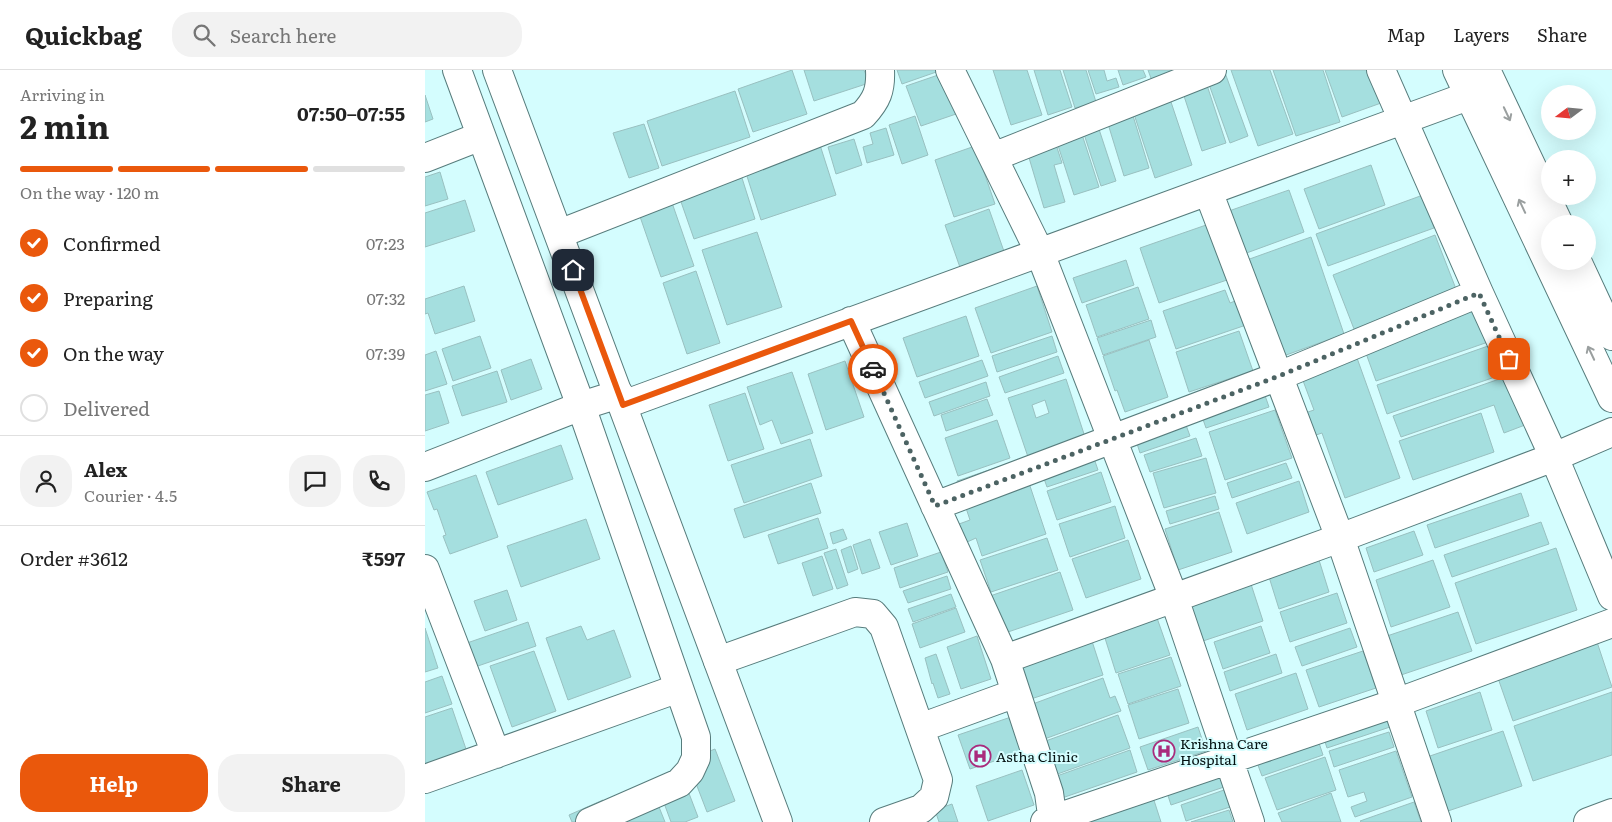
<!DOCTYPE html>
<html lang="en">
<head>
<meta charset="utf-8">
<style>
	body { margin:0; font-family:Literata,serif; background:#f2f2f2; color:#222; height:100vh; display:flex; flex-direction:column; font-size:19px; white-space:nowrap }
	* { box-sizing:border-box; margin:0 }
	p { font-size:16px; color:#767676 }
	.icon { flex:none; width:28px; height:28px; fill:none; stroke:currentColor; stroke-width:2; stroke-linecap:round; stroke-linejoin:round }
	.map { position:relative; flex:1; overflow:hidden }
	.details { display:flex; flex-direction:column; background:#fff; width:425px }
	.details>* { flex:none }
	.needle { width:32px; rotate:254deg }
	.buttons { position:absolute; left:1116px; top:15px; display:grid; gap:10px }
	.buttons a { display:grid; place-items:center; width:55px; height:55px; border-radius:50%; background:#fff; box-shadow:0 5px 20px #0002; font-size:25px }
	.pin { position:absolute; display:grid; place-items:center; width:42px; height:42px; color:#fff; margin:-21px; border-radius:10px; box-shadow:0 2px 8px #0006 }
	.courier { position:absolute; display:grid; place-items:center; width:50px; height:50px; margin:-25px; border:4px solid #ea580c; border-radius:50%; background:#fff; color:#222; box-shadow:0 1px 6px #0007 }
	.head em { font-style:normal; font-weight:700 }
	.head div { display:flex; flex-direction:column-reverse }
	.head { display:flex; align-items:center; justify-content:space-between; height:85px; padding:0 20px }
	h1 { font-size:32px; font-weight:700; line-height:38px }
	.bar { display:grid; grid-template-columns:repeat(4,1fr); gap:8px 5px; align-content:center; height:60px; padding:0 20px }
	.bar i { height:6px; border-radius:4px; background:#e0e0e0 }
	.bar .selected { background:#ea580c }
	.bar p { grid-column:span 4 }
	.line { display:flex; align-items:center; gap:12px; padding:0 20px; border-top:1px solid #e0e0e0 }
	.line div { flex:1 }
	.round { display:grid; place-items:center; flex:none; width:52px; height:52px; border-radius:20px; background:#f2f2f2 }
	ol { padding:0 20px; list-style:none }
	li { display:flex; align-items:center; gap:15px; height:55px }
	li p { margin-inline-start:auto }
	li .icon { padding:5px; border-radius:50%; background:#ea580c; color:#fff; stroke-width:4 }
	li:last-child { color:#767676 }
	li i { width:28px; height:28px; border:2px solid #e0e0e0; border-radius:50% }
	.primary-button { display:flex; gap:10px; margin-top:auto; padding:10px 20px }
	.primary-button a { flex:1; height:58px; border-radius:20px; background:#ea580c; color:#fff; font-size:20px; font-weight:700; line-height:58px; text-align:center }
	.primary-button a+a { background:#f2f2f2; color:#222 }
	header { display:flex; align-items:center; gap:30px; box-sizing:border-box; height:70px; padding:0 25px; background:#fff; border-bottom:1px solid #e0e0e0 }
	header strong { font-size:24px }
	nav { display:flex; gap:28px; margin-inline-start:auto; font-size:18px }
	.search { width:350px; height:45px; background:#f2f2f2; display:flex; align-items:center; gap:12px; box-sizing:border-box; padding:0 18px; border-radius:20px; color:#767676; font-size:19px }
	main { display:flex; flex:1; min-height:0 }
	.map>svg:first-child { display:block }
	.building { fill:#a5dfdf; stroke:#99c0c0; fill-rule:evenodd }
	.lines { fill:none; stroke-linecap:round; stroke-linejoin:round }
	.street-casing { stroke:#577c7c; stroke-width:30 }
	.secondary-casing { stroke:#577c7c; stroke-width:30 }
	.street { stroke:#fff; stroke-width:28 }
	.secondary { stroke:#fff; stroke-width:28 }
	.oneway { stroke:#9a9f9f }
	.done { stroke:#4c6363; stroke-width:5; stroke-dasharray:0 9 }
	.route { stroke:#ea580c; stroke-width:6 }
	.labels { text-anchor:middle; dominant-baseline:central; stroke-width:4; stroke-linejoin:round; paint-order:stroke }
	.poi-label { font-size:14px; fill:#031010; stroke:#d4fdfe; text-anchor:start }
</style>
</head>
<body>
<header>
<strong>Quickbag</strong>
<div class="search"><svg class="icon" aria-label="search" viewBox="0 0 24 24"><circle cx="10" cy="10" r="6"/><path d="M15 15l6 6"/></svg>Search here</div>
<nav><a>Map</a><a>Layers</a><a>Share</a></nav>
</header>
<main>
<section class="details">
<div class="head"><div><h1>2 min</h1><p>Arriving in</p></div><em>07:50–07:55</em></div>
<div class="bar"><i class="selected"></i><i class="selected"></i><i class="selected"></i><i></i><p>On the way · 120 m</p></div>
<ol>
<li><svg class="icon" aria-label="check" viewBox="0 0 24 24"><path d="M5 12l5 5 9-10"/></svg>Confirmed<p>07:23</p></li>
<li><svg class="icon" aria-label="check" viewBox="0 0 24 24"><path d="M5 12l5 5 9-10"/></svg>Preparing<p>07:32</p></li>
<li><svg class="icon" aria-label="check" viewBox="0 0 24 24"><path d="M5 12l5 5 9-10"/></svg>On the way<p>07:39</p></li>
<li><i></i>Delivered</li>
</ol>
<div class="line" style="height:90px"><a class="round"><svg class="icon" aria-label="person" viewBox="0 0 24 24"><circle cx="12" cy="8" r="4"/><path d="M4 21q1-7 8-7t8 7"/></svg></a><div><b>Alex</b><p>Courier · 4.5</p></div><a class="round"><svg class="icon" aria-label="chat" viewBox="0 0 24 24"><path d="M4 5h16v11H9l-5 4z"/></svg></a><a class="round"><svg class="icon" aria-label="phone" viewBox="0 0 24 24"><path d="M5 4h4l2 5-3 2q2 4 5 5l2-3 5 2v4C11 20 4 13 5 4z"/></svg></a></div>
<div class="line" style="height:65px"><div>Order #3612</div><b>₹597</b></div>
<div class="primary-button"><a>Help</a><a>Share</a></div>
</section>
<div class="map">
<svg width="1187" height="752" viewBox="0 0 1187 752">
	<rect width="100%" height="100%" fill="#d4fdfe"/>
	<path class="building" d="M367,0L382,44L328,62L313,19Z
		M379,0H439L444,13L389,31Z
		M472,0H517L477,14Z
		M568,0H602L617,45L586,55Z
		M609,0H635L647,37L623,45Z
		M638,0H661L671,32L650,38Z
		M663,0H679L682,11L691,8L694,17L671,24Z
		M693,0H718L721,7L698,15Z
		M723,0H758L727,11Z
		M799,0L823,66L805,73L781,6Z
		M806,0H845L868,64L833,76Z
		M848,0H898L915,52L871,66Z
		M900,0H959L970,28L917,47Z
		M519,3L534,43L496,56L481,16Z
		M778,3L801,73L777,81L759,26L755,28L751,12Z
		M310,21L325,67L237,96L222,51Z
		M743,23L767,95L730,108L706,35Z
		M0,25L8,49L0,52Z
		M705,36L724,98L699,106L680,44Z
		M490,46L503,85L477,94L464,55Z
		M670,47L691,111L676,116L655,52Z
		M653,52L674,117L649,125L628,60Z
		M219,54L234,98L204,108L188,63Z
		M461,58L469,85L442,93L438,77L448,74L445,63Z
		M627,62L637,93L629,95L640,132L619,138L599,71Z
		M429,69L437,95L411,104L403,77Z
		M395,75L411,125L336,150L320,100Z
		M550,76L570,134L529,147L510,90Z
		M946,95L960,135L894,159L879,119Z
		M15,102L23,129L0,136V107Z
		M317,108L330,149L269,169L255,129Z
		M864,120L879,162L816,185L801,142Z
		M998,125L1009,158L903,196L891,164Z
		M245,127L269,196L236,207L212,138Z
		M40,130L50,161L0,177V143Z
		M564,139L581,187L537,203L520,155Z
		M784,154L802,210L734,233L715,178Z
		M332,162L357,237L302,255L277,180Z
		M1010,165L1031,219L929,259L908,205Z
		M886,167L919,264L853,288L819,191Z
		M701,190L709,215L657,233L648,208Z
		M271,201L295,273L262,284L238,213Z
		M39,216L50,251L10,264L3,243L0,244V229Z
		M612,216L627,262L566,283L550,238Z
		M713,217L724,249L672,267L661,235Z
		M800,220L805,233L815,229L824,254L751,279L738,241Z
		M1053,235L1066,271L951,311L938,275Z
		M541,246L554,286L492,307L478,268Z
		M726,250L731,267L678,285L672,268Z
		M814,261L828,301L764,322L751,282Z
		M55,266L66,298L28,311L17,279Z
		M627,266L632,282L572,302L567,286Z
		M724,270L743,327L700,342L692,320L690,321L678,286Z
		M1063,276L1073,306L962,344L952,315Z
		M11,281L22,314L0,321V285Z
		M633,286L639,303L580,323L574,307Z
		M932,288L975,408L920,428L897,363L885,367L877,344L889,340L877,308Z
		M106,289L117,319L86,330L76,300Z
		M557,290L563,306L500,328L494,312Z
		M420,291L439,347L401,360L383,304Z
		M72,301L82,332L37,346L27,316Z
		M367,302L388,363L356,374L347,350L335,355L322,317Z
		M1083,306L1100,355L1079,363L1069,335L976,367L968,346Z
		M641,309L660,367L603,387L583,328ZM620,330L624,343L611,348L607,335Z
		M561,312L565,326L509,346L504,332Z
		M836,314L844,337L781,358L773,335Z
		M14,321L24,353L0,361V325Z
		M320,323L339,379L303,391L284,335Z
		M562,329L568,345L521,361L516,345Z
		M850,340L867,388L800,410L784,362Z
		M1056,343L1069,382L988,410L974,371Z
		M757,344L765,366L715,383L708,361Z
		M572,350L585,388L533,406L520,368Z
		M771,368L777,386L725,402L719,385Z
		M385,369L397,406L319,433L306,395Z
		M664,374L673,400L622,417L613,392Z
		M136,375L148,409L73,435L61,402Z
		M781,388L791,423L739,438L728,403Z
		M596,389L621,464L557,486L551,468L540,473L534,454L545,450L532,411Z
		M861,393L867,408L807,428L802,413Z
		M676,402L686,432L632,450L622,421Z
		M51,405L73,467L25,484L18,466L21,465L12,439L9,440L2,422Z
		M874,411L884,442L822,464L811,433Z
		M386,413L396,443L319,468L309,439Z
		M1096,423L1104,446L1010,478L1002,455Z
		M790,426L794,439L745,454L741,441Z
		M690,436L700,468L645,487L634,454Z
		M794,442L807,482L753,500L740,459Z
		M393,448L403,478L353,494L343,465Z
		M161,449L175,489L96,517L82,476Z
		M1116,452L1124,474L1027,507L1019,485Z
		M482,453L493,486L466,495L454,462Z
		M418,459L422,469L408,474L405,463Z
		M989,461L998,485L949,502L941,478Z
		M622,468L633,500L566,522L555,490Z
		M445,469L455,498L437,504L428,475Z
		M703,470L716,509L661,528L647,489Z
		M426,476L433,499L423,503L416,480Z
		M1131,478L1152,540L1051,574L1030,513Z
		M411,479L423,515L412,519L399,483Z
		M516,482L523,502L475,518L469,498Z
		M397,486L408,519L388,526L377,493Z
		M894,490L904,522L854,539L844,507Z
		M1008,490L1025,537L966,557L951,510Z
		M635,502L648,540L577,564L565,526Z
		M522,506L526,519L483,533L478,521Z
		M824,508L838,551L775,572L760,530Z
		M82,520L92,550L60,561L49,531Z
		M912,523L922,553L865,572L855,542Z
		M526,524L531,537L488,552L483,539Z
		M531,538L540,562L495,578L487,554Z
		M1033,542L1047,581L976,605L962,566Z
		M732,548L745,585L691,603L679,565Z
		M103,552L111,576L47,598L39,574Z
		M156,556L162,570L189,560L206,607L143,630L121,568Z
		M836,556L845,583L798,599L789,572Z
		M1167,557L1187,617L1088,651L1067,591Z
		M0,558L13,598L0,602Z
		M925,558L932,577L877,596L870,577Z
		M665,565L678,605L606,629L593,590Z
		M552,566L566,609L536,619L522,577Z
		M109,581L131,641L87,657L65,596Z
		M938,581L951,618L894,637L881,600Z
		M511,584L525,624L513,628L508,613L507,614L500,588Z
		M851,584L857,603L805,621L799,602Z
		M746,587L756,616L703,634L693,604Z
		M871,603L883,639L822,660L810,624Z
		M17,606L27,634L0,643V612Z
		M678,608L685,628L690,626L696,641L614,671L605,635Z
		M753,619L764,653L714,669L703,635Z
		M1055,622L1067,660L1013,678L1001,641Z
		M1187,622V685L1108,711L1089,656Z
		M959,631L968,656L902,678L894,653Z
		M27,638L42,682L0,697V647Z
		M693,645L705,678L627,706L615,673Z
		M589,646L600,681L545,699L533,665Z
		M773,657L781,681L723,700L715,677Z
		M889,658L898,685L837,706L827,679Z
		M1078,661L1097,716L1020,742L1002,687Z
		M964,662L969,677L909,697L904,681Z
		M290,679L310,731L282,742L262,690Z
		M705,680L712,702L637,728L629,707Z
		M971,681L987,727L930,747L926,737L942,731L939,722L923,727L914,700Z
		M900,687L911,720L852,740L840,708Z
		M792,696L799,717L746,735L739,713Z
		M597,700L609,735L563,751L551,716Z
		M257,705L273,747L260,752H246L232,714Z
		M725,718L736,752H651Z
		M799,720L805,737L761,751L756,735Z
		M228,722L240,752H202L195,734Z
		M906,723L916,752H857L853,743Z
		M178,730L187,752H147L144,745Z
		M989,732L996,752H936L935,751Z
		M527,734L533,752H514L510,740Z
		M804,740L808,752H766Z"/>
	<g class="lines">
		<g class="street-casing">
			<path id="street" d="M32,0L156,336L271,667V688L265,701L254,713L165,752
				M525,0L615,183L749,528L825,752
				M956,0L1054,223L1129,387L1187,526
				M568,87L787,0
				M0,88L56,66
				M783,121L915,468L1012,752
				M134,164L438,45C452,30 456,20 455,0
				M426,251L580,589L624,723L628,752
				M198,335L1065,18
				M0,397L156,336L194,324
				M510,436L854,306L1054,223
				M0,499L71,684
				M580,589L915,468L1129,387L1187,362
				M293,591L430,542L448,544L459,557L513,710L509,727L496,739L459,752
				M495,658L591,623
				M0,709L254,618
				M620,752L971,633L1187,553"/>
		</g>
		<g class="secondary-casing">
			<path id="secondary" d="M72,0L353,752
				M1032,0L1187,328
				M1061,0L1134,154
				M1152,191L1187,266
				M1163,752L1187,743"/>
		</g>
		<use href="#street" class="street"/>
		<use href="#secondary" class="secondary"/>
	</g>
	<defs><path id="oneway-shaft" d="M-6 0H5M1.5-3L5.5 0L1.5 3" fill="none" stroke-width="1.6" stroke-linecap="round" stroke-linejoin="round" transform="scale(1.25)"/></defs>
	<g class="oneway">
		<use href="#oneway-shaft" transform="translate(1082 44) rotate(65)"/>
		<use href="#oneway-shaft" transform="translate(1097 136) rotate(-115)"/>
		<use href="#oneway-shaft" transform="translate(1166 283) rotate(-115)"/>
	</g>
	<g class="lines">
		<path class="done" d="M448,299L510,436L854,306L1054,223L1084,289"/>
		<path class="route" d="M148,200L198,335L426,251L448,299"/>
	</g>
	<defs>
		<g id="hospital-ring" transform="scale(1.125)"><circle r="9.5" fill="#d4fdfe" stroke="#a92b7c" stroke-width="1.5"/><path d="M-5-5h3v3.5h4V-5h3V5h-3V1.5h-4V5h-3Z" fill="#a92b7c"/></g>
	</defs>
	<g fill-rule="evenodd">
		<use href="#hospital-ring" x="739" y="681"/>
		<use href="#hospital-ring" x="555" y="686"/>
	</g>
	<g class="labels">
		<g class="poi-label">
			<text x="755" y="673">Krishna Care<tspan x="755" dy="16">Hospital</tspan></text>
			<text x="571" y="686">Astha Clinic</text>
		</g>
	</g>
</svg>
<div class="buttons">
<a><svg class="needle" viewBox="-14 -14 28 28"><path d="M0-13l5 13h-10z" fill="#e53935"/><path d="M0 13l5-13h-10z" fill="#767676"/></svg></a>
<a>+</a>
<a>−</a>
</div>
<div class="pin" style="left:1084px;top:289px;background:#ea580c"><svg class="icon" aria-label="bag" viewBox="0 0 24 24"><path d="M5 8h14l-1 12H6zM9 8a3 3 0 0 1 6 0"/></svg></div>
<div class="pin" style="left:148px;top:200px;background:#1f2937"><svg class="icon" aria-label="home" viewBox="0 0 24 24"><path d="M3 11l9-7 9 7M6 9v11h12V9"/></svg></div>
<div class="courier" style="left:448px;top:299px"><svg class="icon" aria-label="car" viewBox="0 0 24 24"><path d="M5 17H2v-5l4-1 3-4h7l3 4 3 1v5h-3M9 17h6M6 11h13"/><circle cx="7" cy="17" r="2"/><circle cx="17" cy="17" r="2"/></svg></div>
</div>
</main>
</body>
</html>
